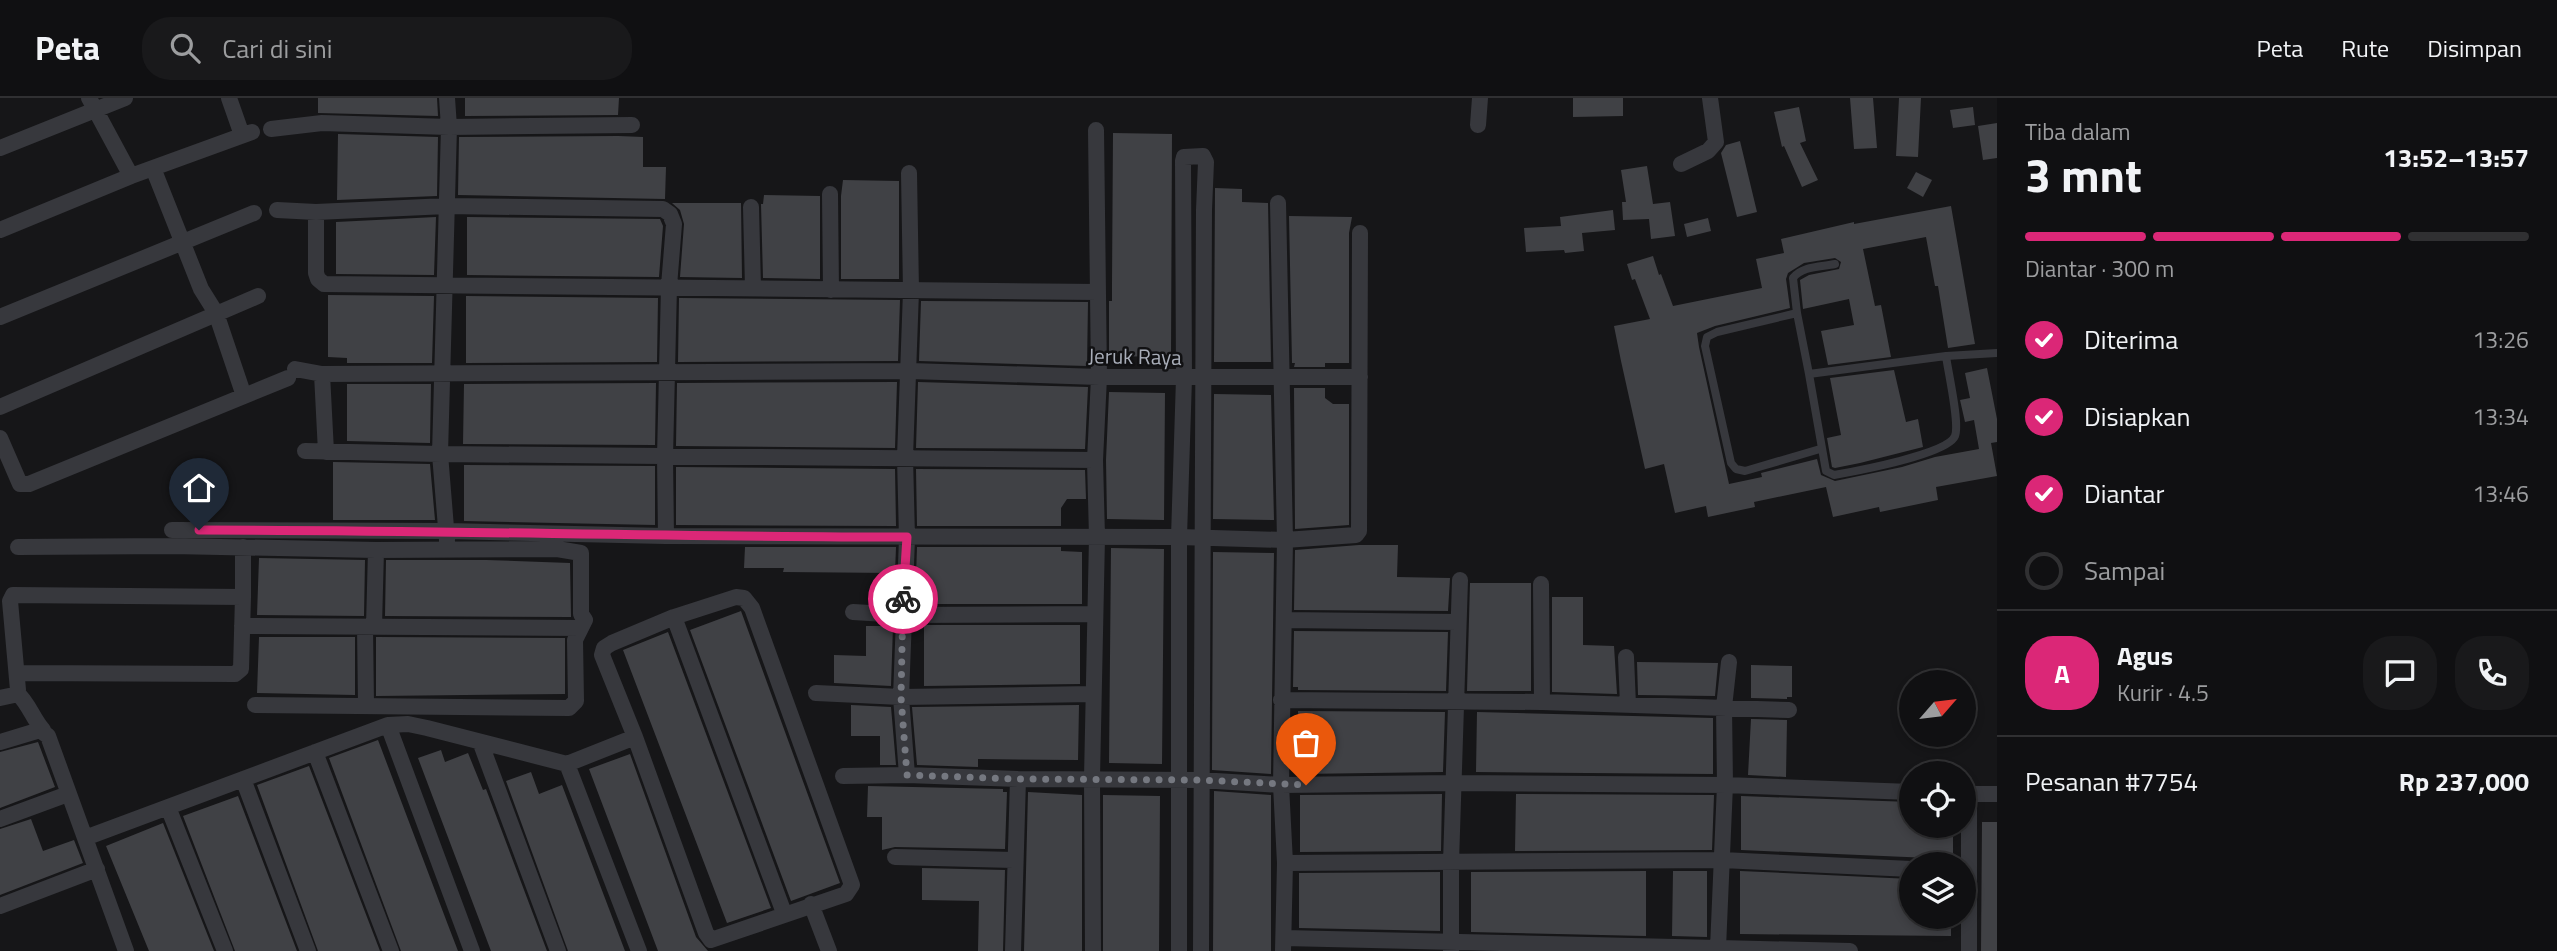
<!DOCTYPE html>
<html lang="id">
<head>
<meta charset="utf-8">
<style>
	body { margin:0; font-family:"Titillium Web",sans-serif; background:#19191b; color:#f1f3f6; height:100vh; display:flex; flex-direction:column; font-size:26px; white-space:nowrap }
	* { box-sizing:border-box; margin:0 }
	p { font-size:23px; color:#9c9d9f }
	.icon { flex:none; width:38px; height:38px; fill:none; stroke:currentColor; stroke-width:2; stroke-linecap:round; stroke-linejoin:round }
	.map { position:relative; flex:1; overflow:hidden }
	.panel { display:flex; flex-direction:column; background:#101012; width:560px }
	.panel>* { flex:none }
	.needle { width:46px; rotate:62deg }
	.controls { position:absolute; left:1899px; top:572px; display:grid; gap:14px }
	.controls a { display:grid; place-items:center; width:77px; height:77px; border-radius:50%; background:#101012; box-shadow:0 4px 10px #0003,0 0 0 2px #303032; font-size:35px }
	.pin { position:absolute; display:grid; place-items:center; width:60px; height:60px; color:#fff; margin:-72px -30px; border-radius:50% 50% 50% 0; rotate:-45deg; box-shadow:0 0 7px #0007 }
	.pin .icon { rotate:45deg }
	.courier { position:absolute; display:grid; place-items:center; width:70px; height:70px; margin:-35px; border:5px solid #db2777; border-radius:50%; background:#fff; color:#222; box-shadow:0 2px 9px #0007 }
	.overview em { font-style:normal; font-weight:700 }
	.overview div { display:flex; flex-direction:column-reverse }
	.overview { display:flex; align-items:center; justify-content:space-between; height:119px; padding:0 28px }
	h1 { font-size:46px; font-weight:700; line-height:52px }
	.bar { display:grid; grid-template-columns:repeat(4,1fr); gap:10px 7px; align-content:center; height:84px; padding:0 28px }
	.bar i { height:9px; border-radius:5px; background:#303032 }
	.bar .active { background:#db2777 }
	.bar p { grid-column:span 4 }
	.line { display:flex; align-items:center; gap:18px; padding:0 28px; border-top:2px solid #303032 }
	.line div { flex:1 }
	.round { display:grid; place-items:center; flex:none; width:74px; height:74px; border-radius:28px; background:#19191b }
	ol { padding:0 28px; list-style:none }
	li { display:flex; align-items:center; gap:21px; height:77px }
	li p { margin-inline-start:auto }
	li .icon { padding:7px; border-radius:50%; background:#db2777; color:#fff; stroke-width:4 }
	li:last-child { color:#9c9d9f }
	li i { width:38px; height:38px; border:4px solid #303032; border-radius:50% }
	header { display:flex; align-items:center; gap:42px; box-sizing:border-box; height:98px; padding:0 35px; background:#101012; border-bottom:2px solid #303032 }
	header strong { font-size:33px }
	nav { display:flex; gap:38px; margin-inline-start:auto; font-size:24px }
	.search { width:490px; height:63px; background:#19191b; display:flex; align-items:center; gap:18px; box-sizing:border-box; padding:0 24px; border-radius:28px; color:#9c9d9f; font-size:26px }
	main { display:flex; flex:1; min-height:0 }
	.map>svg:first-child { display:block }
	.building { fill:#404145 }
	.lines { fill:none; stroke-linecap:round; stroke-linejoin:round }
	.lane { stroke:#37383d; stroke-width:8 }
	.street { stroke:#37383d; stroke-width:16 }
	.done { stroke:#757880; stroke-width:7; stroke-dasharray:0 12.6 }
	.route { stroke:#db2777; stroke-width:9 }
	.labels { text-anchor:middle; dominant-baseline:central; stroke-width:5; stroke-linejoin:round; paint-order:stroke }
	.street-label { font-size:21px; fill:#a8adb8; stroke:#111113 }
</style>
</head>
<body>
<header>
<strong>Peta</strong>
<div class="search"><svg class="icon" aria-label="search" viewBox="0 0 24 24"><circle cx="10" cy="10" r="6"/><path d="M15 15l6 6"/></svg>Cari di sini</div>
<nav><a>Peta</a><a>Rute</a><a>Disimpan</a></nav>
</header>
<main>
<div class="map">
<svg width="1997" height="853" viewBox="0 0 1997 853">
	<rect width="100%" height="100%" fill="#161618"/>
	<path class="building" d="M318,0H437L438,18L318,15Z
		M465,0H619L618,17L465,18Z
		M1573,0H1623V18L1573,19Z
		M1850,0H1873L1877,50L1854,51Z
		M1899,0H1921L1918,59L1896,58Z
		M1799,9L1806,43L1800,45L1818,82L1802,89L1784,48L1782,49L1774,14Z
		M1973,9L1975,27L1953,30L1950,12Z
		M1997,25V60L1983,62L1978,28Z
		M1113,35L1172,36L1171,259L1109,258V203H1112V186Z
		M338,36L438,39L437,98L337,102Z
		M618,38L643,39V69H666L665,101L458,97L459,39Z
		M1740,43L1757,114L1737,119L1721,55L1726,47Z
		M1647,68L1653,106L1670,104L1675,138L1651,141L1649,121L1623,122L1622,104H1626L1621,72Z
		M1916,74L1932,82L1923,99L1907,90Z
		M843,82L899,83V181H841V98Z
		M1215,90L1242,91V104L1268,105L1271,264H1214Z
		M764,97L820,98V181L763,180L761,106H763Z
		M672,105H741L742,180L680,179L684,126L680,112Z
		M1951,108L1975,246L1948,250L1938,188H1935L1926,139L1863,151L1875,208L1881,207L1891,259L1828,267L1821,233L1854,227L1849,201L1803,211L1800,182L1809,177L1839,171L1841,164L1835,160L1804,165L1788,175L1786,181L1790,210L1715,228L1697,235L1699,249L1729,386L1762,379L1761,375L1817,361L1821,377L1835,383L1902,369L1935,359L1979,351L1974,322L1965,324L1960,302L1970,300L1965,275L1987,270L1997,321V344L1991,345L1997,378L1936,389L1938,402L1880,414L1879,409L1833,419L1826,389L1754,404L1755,409L1708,419L1706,408L1675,415L1664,366L1645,371L1621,263L1614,228L1650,221L1635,181L1632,182L1627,166L1653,158L1659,177L1661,176L1673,208L1762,190L1756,161L1784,155L1781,141L1854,124V126Z
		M1613,112L1615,132L1582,135L1584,153L1565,155L1564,152L1526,154L1524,130L1561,128L1560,119Z
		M1289,118L1352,119L1349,135V265H1325V269H1294L1295,265H1292Z
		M436,119L434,177L336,176V124Z
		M467,119L660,121L663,128L659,179L467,177Z
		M1708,120L1711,133L1687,139L1684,126Z
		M328,197L434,198L432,265H347V260L328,259Z
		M466,198L658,200L657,264L466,265Z
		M679,200L900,202L898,263L678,264Z
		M921,203L1088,204L1087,268L919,263Z
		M1894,272L1906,324L1918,321L1923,349L1860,365L1835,370L1832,369L1827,340L1841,337L1830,280Z
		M897,284L895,350L676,348L677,285Z
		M918,284L1088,289L1085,351L916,350Z
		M656,285L655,347L463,346L464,286Z
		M347,286H431L430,345L347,343Z
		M1294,290H1325V300L1333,306H1349V427L1295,431Z
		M1109,294L1165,295L1164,422L1107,421L1106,362Z
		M1214,296L1271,297L1274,422L1213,421Z
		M333,364L430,366L435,422H333Z
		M464,367L655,368V427L464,423Z
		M676,369L895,371L896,428L676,427Z
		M916,371L1085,372L1086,401H1067L1061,410V428H917Z
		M1359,447H1398L1397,479L1450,480L1448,513L1294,512L1295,452Z
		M745,449H896L895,475L783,474L784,470H744Z
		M917,449H1061V453L1082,454V506H924V504H918L919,486L916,479Z
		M1111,450L1164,451L1162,666L1109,665Z
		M1213,454L1274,455L1271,676L1212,672Z
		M259,460L365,462L364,518L257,517Z
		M386,462H486L570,465L571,519L385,518Z
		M1470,485H1531V593H1467Z
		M1552,499H1583V547L1614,548L1617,596L1552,594Z
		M741,513L840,785L791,803L690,532Z
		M924,527H1080V586L924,588Z
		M866,528H893L891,588L834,585V557L866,558Z
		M1294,533L1448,534L1446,593L1298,592V589H1293Z
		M668,534L771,810L727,825L623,552Z
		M259,539H355V597L257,595Z
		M376,539L565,540V596L376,598Z
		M1637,564L1718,565L1715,598L1638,597Z
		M1751,567L1792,568V599H1787V601L1751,600Z
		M851,607L891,609L896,667H880V638H851Z
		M1079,607L1078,662L978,661V669L917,667L912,609Z
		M1298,613L1445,614L1443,674L1300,676V672H1297Z
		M1477,614L1713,620V676L1476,674Z
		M1751,621L1787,622L1786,679L1748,677Z
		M378,642L448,827L458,853H401L329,660Z
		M38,644L55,689L0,710V654Z
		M441,652L445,664L468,655L483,692L486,691L547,853H491L418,660Z
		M630,656L696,839L708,853H658L589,671Z
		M309,668L380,853H318L257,687Z
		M531,674L539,696L562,687L625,853H568L506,683Z
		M868,688L1003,691V694H1007L1005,751L895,749L882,752V719H867Z
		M1214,693L1271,697V853H1213Z
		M1028,694L1082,697V853H1024Z
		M1442,696L1441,753L1300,754V697Z
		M1516,696L1714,697L1712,752L1515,753Z
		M1103,697L1160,698L1159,853H1103Z
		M238,698L297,853H235L183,718Z
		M1741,698L1911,704V728H1953V761L1741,752Z
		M31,721L43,753L74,742L83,765L0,797V731Z
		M1982,724H1997V853H1981Z
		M163,725L214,853H149L106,748Z
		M922,770L1005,772L1003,853H978L979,803L922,802Z
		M1646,773V838L1471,834V774Z
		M1673,773H1707V839L1672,838Z
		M1740,773L1911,781V819H1951V838L1740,836Z
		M1440,774V833L1299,830V775Z"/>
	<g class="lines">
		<path class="lane" d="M1835,166C1821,169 1802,168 1793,180L1797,215L1809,276L1946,258L1997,255
			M1797,215L1717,234L1707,239L1705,248L1731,365L1736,371L1745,373L1820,351
			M1809,276L1826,373L1834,377C1856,373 1948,356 1955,338C1960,325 1948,274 1946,258"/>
		<path class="street" d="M89,0L131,78
			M229,0L242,37
			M1478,27L1480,0
			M271,31L322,25L449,29L632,27
			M0,50L125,0
			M1681,66L1708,53L1716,44L1710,0
			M153,70L201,191L216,215L244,298
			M830,96L831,192
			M1278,105L1285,442L1281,687L1285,765L1283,853
			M751,109L753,190
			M277,112L316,114L447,108L663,111L670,116L674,126L669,188L665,359L666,438
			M316,114V175L318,181L324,186L1098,194
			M0,132L131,78L252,34
			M0,219L254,115
			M295,271L322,276L910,273L1099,279H1360
			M322,276L326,354
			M0,309L258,198
			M0,340L20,386H29L288,280
			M305,353L440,356L1095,362
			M172,432L448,433L666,438L1179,439L1285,442L1356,437L1359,433L1360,135
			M447,442L440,356L449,29L447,0
			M18,449L173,448L376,452L557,451L581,455V516L585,522L575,542L576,603L569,610L255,607
			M1541,486L1542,604
			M736,499L744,500L752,510L852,787L846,796L711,842L706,835L635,639L602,557L604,550L612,545L674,519Z
			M853,514L902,517L1095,516
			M674,519L784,815
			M1284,522L1457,524
			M242,528L581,530
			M374,528L376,452
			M365,529L366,606
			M1626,559L1628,607
			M1729,564L1724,609L1725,687L1718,850L1850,853
			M17,575L235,576L241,571L243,499
			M17,595C28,604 33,621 43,632
			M816,595L901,599L1093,596
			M0,600L14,597L18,592L10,503L13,497L243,499V449
			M1281,602L1542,604L1789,612
			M388,627L472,853
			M0,644L40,632L48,638L126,853
			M481,646L558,853
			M315,654L391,853
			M567,666L639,853
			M907,677L901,599L907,440L905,359L911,193L909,75
			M843,678L907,677L1018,681L1200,682L1281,687L1453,685L1725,687L1911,694
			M243,681L308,853
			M1964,696H1997
			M168,709L225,853
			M0,721L68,696
			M85,740L388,627L408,626L427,630L567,666L635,639
			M895,759L1014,762
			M1285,765L1722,762L1911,771
			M811,806L829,853
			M0,808L97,771
			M1284,840L1718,850V853
			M1013,853L1018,681
			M1093,853L1092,680L1097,439L1095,362L1099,279L1096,32
			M1179,853V439L1184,280L1183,63L1184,59L1203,58L1206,64L1204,112L1201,853
			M1451,853V765L1460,482
			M1969,853V696"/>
	</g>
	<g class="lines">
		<path class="done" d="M903,501L901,599L907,677L1018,681L1200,682L1306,687"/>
		<path class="route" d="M199,432C435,432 671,439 907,439L903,501"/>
	</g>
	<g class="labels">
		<g class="street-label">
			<text transform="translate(1135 258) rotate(1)">Jeruk Raya</text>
		</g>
	</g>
</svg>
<div class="controls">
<a><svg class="needle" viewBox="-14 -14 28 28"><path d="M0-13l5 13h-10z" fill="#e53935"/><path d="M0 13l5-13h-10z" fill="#9c9d9f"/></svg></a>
<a><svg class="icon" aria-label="locate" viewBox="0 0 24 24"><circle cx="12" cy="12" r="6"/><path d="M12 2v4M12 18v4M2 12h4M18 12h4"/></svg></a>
<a><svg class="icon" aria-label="layers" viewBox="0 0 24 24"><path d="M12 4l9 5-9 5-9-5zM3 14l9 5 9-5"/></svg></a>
</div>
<div class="pin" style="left:1306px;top:687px;background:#ea580c"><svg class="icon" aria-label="bag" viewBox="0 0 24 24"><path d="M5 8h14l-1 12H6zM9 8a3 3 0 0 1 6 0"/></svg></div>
<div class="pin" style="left:199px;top:432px;background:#1f2937"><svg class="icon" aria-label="home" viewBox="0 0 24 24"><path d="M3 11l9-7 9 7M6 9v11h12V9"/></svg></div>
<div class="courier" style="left:903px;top:501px"><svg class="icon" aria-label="bike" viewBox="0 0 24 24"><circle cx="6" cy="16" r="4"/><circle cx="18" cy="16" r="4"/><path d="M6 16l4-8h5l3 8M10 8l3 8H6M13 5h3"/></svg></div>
</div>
<section class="panel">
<div class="overview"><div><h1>3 mnt</h1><p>Tiba dalam</p></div><em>13:52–13:57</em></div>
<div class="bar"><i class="active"></i><i class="active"></i><i class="active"></i><i></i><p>Diantar · 300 m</p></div>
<ol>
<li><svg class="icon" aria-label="check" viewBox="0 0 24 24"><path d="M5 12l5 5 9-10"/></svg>Diterima<p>13:26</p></li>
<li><svg class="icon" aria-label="check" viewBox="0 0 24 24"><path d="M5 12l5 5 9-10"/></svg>Disiapkan<p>13:34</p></li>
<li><svg class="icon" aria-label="check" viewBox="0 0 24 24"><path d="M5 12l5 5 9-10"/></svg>Diantar<p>13:46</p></li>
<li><i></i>Sampai</li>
</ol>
<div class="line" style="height:126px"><b class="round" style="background:#db2777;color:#fff">A</b><div><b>Agus</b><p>Kurir · 4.5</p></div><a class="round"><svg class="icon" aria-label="chat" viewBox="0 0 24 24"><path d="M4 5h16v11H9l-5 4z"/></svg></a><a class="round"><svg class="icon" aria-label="phone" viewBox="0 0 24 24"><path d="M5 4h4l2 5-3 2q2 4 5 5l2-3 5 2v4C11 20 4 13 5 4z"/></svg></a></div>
<div class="line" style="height:91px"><div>Pesanan #7754</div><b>Rp 237,000</b></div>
</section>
</main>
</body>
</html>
